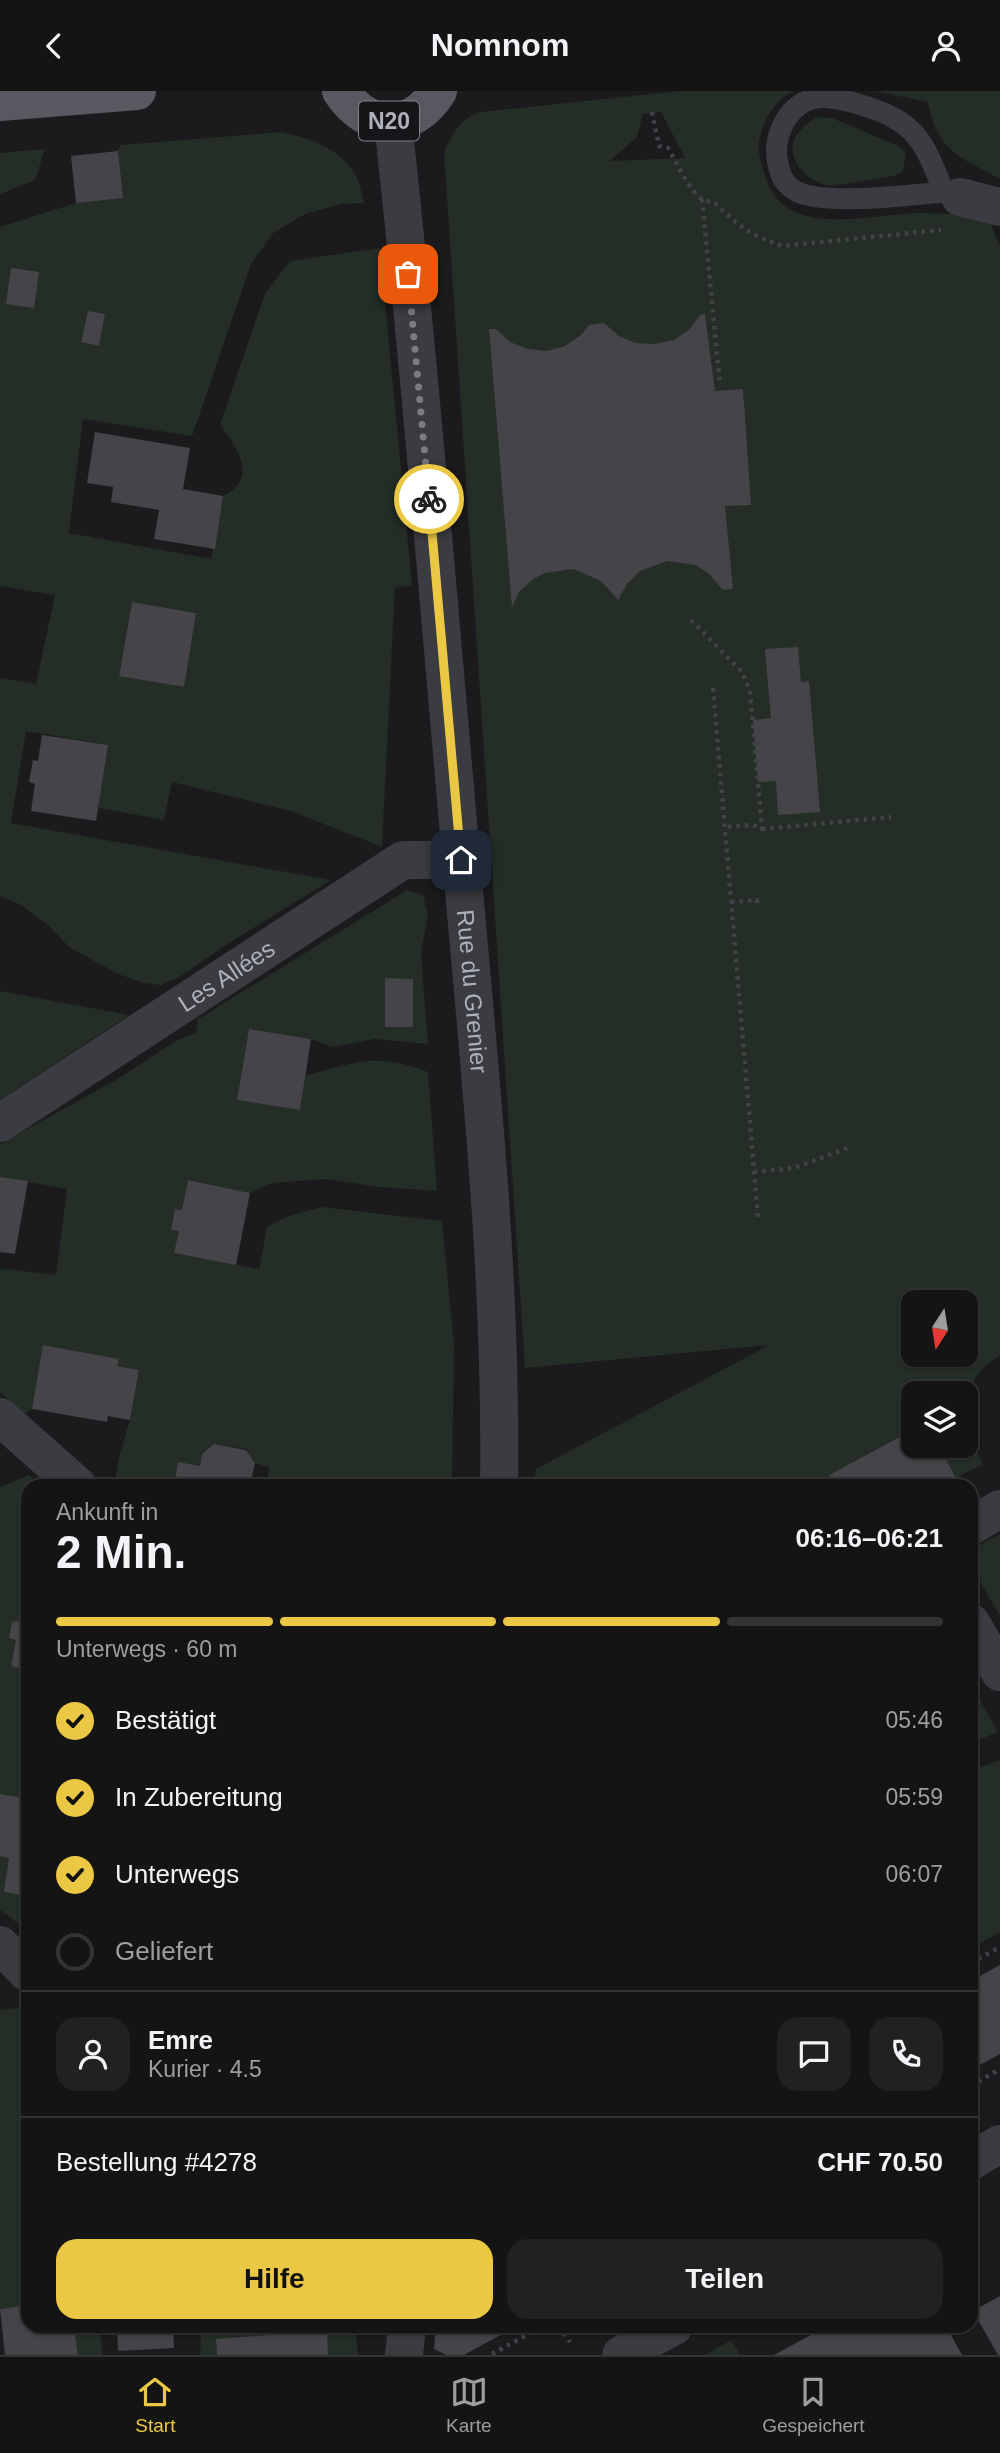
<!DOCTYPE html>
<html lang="de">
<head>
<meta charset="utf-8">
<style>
	body { margin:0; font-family:Helvetica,sans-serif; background:#212122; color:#f1f3f6; height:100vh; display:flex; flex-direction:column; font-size:26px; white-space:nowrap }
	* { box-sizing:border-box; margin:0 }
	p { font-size:23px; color:#9d9ea0 }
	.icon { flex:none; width:38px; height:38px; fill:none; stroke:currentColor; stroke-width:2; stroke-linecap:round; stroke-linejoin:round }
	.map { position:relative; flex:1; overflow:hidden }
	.sheet { position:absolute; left:21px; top:1388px; width:957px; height:854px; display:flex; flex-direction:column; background:#141415; border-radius:21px; box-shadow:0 2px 5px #0004,0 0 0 2px #333334 }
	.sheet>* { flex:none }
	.needle { width:46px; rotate:192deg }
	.buttons { position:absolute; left:901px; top:1199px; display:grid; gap:14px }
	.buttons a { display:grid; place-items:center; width:77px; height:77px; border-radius:14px; background:#141415; box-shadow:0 2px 5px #0004,0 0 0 2px #333334; font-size:35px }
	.pin { position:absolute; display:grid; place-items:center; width:60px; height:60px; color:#fff; margin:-30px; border-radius:14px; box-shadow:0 4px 10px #0006 }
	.courier { position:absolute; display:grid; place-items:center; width:70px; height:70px; margin:-35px; border:5px solid #ebc844; border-radius:50%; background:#fff; color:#222; box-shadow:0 2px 9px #0007 }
	.head em { font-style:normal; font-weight:700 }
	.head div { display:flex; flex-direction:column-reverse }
	.head { display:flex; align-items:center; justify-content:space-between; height:119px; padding:0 35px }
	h1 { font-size:46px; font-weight:700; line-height:52px }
	.bar { display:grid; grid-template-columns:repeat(4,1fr); gap:10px 7px; align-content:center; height:84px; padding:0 35px }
	.bar i { height:9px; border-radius:5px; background:#333334 }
	.bar .active { background:#ebc844 }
	.bar p { grid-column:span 4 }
	.line { display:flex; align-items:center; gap:18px; padding:0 35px; border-top:2px solid #333334 }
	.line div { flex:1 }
	.round { display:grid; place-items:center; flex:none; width:74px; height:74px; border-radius:21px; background:#212122 }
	ol { padding:0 35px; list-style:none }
	li { display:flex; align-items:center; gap:21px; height:77px }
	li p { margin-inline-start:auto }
	li .icon { padding:7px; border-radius:50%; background:#ebc844; color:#111; stroke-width:4 }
	li:last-child { color:#9d9ea0 }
	li i { width:38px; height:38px; border:4px solid #333334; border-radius:50% }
	.button { display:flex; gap:14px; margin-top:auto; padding:14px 35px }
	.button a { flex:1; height:80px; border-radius:21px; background:#ebc844; color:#111; font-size:28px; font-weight:700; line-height:80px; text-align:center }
	.button a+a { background:#212122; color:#f1f3f6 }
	header { display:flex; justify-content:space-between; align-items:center; height:91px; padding:0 35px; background:#141415; font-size:32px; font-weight:700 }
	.tab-bar { display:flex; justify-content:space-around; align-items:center; height:98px; border-top:2px solid #333334; background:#141415; font-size:19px; color:#9d9ea0 }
	.tab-bar a { display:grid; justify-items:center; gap:4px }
	.tab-bar .active { color:#ebc844 }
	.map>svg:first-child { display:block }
	.green { fill:#242d26; fill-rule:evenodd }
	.building { fill:#454549 }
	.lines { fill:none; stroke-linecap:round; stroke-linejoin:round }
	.path { stroke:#414348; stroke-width:4.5; stroke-dasharray:3.5 5; stroke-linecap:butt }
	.lane { stroke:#3b3c41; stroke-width:21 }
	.street { stroke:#3b3c41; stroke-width:38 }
	.primary { stroke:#585860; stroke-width:38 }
	.done { stroke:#7b7c83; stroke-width:7; stroke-dasharray:0 12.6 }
	.route { stroke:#ebc844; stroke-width:9 }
	.labels { text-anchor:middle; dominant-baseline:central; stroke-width:6; stroke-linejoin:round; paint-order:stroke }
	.shield { fill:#161518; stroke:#80828a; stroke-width:2 }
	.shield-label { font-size:23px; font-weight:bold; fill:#aeb0bb }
	.street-label { font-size:24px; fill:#aeb0bb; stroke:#161518 }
</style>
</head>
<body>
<header><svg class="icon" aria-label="back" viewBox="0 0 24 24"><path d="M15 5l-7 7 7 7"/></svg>Nomnom<svg class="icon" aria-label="person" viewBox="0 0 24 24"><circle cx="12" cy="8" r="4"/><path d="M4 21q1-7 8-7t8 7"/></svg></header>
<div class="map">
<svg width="1000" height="2264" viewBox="0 0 1000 2264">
	<rect width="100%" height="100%" fill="#1b1a1c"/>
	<path class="green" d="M679,0H795C780,4 766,25 762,39C756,57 759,64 764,81C782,153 872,121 924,122C945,122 967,125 988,127L1000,155V1264C994,1269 987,1273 982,1278C960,1302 969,1347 983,1373L956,1387L938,1355L966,1354V1302H914L913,1338L829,1384L834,1393L832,1395H534L536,1378L769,1254L525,1277L444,62C452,43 460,27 481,21ZM661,21L685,67L610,70L637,46L643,23ZM914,1211H966V1264H914Z
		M874,0H1000V88C961,67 936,59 928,11Z
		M816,26L832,27L898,55L906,62L903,81L894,85L831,95C809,92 785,70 795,47C799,38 809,32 816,26Z
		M280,41C308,46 342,58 356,85C360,93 362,103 364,112L341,113L305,123L273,142L251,173L192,345L83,328L69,442L211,468L223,405C260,386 236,357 220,333L265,203L290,170L380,157L412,494L395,497L382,756L291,720L172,691L164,729L98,717L107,654L26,640L11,732L331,789L229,852L178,887L160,894L144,892L118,883L69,856L47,833L19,813L0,805V587L36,593L55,504L0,495V136L76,112L121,54ZM88,220L105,224L99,255L81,251ZM132,511L196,522L183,596L119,584Z
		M45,58L35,89L0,103V62Z
		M407,799L423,804L428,824L421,861L428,953L375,948L333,956L311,948L249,938L237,1009L300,1019L305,985C356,971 376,961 428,981L437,1100L379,1096L326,1088L272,1092L250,1102L188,1089L182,1119L175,1118L171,1139L179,1140L175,1162L259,1178L267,1136L288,1125L322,1116L442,1130L454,1253L452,1395H266L269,1376L255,1372L246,1358L215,1353L202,1363L200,1375L178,1372L174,1395H114L120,1362L130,1329L139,1279L117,1275L118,1268L44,1254L32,1318L24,1323L0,1301V1179L7,1178L56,1184L67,1098L0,1086V1053L116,989L177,949L196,942L198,928Z
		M0,900L129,924L0,1009Z
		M29,1384L41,1395H28V1840L0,1819V1396Z
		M1000,1443V1525L971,1475V1459Z
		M971,1593L998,1641L971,1652Z
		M1000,1669V1841L971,1857V1680Z
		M24,1916L28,1920V2214L0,2218V1919Z
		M74,2235H100L102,2264H78Z
		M221,2235H355L358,2264H200L201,2237Z
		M731,2249L740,2264H705Z"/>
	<path class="building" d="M118,60L123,107L76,112L71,65Z
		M11,177L39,181L34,217L6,213Z
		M88,220L105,223L99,255L81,251Z
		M705,223L715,300L743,298L751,414L725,415L733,498L723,499L709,483L696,474L667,470L640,480L627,493L618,509L601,490L574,478L545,482L533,488L519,501L512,516L489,238H496L510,251L528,258L547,260L565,255L581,244L589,234L604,232L619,245L636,252L655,253L674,249L690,238L700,224Z
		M95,341L190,357L183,398L223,405L215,458L154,448L159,419L111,411L113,396L87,392Z
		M132,511L196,522L184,596L119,585Z
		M798,556L801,591L809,590L820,721L778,724L776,690L758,691L753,629L771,627L765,558Z
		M42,644L108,654L96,730L31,720L35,693L29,691L33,669L38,670Z
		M385,887L413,888V936H385Z
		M249,938L311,948L300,1019L237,1009Z
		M0,1086L28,1090L15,1163L0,1161Z
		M188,1089L250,1102L236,1174L174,1162L179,1140L171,1139L175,1118L182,1119Z
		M43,1254L119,1268L117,1275L139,1279L130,1329L108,1325L107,1331L32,1318Z
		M914,1338V1354H938L956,1387L941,1395H835L829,1384Z
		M214,1353L246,1359L255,1372L251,1390L247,1389L246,1395H174L178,1371L200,1375L202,1363Z
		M24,1504H28V1579L11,1575L16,1549L9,1547L12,1531L19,1530Z
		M0,1703L28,1708V1805L4,1801L9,1767L0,1765Z
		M1000,1874V1963L978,1975L971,1963V1890Z
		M1000,2205V2264H998L973,2220Z
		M28,2214V2235H74L78,2264H5L0,2218Z
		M117,2235H173L174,2257L118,2260Z
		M436,2235H517L464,2264H446L434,2258Z
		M827,2235H946L962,2264H774Z
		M327,2240L328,2264H217L216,2248Z"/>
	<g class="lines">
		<path class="path" d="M652,21L659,55L668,57C676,70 690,101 702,108C708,111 712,109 717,114C741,137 750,144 782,155L941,139
			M702,108L720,294
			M691,529L742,581L750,600L762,738L753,734L725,736
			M713,597L758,1127
			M762,738L891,726
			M731,811L757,809V812
			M754,1081L794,1077L848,1057
			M971,1872L1000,1856
			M971,1995L1000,1978
			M559,2235L570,2251
			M492,2263L543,2235"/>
		<path class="lane" d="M944,101C908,104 831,114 800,102C786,96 781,87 778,73C772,46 787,12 817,7C837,4 882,19 899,30C925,46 933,75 944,101L960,106"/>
		<g class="street">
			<path id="s1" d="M393,31C420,279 440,528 462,777C480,983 502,1188 499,1395"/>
			<path d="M960,106L1000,116"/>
			<path id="s2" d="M0,1032L403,769H461"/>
			<path d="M0,1326L78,1395"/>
			<path d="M971,1435L1000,1418"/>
			<path d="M971,1532L1000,1581"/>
			<path d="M0,1854L28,1882"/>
			<path d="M971,2070L1000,2053"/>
			<path d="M404,2264L407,2235"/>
			<path d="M621,2264L674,2235"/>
		</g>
		<path class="primary" d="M341,0C367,40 412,42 438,0
			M0,11L137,0"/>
	</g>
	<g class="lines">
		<path class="done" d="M408,183L429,408"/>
		<path class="route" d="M429,408L461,769"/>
	</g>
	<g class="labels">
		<rect class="shield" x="359" y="10.5" width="60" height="39" rx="5"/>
		<g class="shield-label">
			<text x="389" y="30">N20</text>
		</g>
		<g class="street-label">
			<text stroke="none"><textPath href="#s2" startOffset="270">Les Allées</textPath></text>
			<text stroke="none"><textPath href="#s1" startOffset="873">Rue du Grenier</textPath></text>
		</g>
	</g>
</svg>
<div class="buttons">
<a><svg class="needle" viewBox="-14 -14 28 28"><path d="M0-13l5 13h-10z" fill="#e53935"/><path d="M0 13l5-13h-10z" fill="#9d9ea0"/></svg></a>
<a><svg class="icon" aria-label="layers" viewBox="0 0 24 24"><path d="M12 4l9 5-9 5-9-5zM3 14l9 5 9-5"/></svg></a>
</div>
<div class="pin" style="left:408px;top:183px;background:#ea580c"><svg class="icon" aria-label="bag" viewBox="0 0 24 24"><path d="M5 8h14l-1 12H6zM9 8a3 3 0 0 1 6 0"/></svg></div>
<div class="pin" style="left:461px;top:769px;background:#1f2937"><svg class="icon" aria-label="home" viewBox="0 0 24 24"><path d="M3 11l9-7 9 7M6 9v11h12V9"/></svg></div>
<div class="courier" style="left:429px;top:408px"><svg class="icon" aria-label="bike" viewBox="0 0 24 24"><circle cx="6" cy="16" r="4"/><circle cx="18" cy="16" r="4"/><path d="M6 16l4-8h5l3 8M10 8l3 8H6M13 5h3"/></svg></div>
<section class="sheet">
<div class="head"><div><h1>2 Min.</h1><p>Ankunft in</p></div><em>06:16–06:21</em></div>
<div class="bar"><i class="active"></i><i class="active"></i><i class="active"></i><i></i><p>Unterwegs · 60 m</p></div>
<ol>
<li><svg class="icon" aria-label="check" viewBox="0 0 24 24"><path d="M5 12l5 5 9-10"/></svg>Bestätigt<p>05:46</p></li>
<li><svg class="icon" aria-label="check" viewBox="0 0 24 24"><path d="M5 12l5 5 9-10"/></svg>In Zubereitung<p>05:59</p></li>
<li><svg class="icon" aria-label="check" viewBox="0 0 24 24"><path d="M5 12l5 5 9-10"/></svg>Unterwegs<p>06:07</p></li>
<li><i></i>Geliefert</li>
</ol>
<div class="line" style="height:126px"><a class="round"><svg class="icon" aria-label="person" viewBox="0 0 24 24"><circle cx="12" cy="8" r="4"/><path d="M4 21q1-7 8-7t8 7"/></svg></a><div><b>Emre</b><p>Kurier · 4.5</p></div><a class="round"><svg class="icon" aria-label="chat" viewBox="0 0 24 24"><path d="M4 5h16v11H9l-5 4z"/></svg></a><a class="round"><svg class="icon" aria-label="phone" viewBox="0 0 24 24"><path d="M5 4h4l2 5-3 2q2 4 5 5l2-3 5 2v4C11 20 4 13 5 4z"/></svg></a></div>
<div class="line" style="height:91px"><div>Bestellung #4278</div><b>CHF 70.50</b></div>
<div class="button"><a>Hilfe</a><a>Teilen</a></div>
</section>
</div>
<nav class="tab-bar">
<a class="active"><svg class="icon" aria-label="home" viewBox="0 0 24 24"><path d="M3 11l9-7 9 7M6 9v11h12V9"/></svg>Start</a>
<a><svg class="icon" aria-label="map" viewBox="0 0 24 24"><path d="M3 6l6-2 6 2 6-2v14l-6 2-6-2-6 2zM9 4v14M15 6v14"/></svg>Karte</a>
<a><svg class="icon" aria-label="saved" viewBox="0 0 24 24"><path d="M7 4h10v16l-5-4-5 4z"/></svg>Gespeichert</a>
</nav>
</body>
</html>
